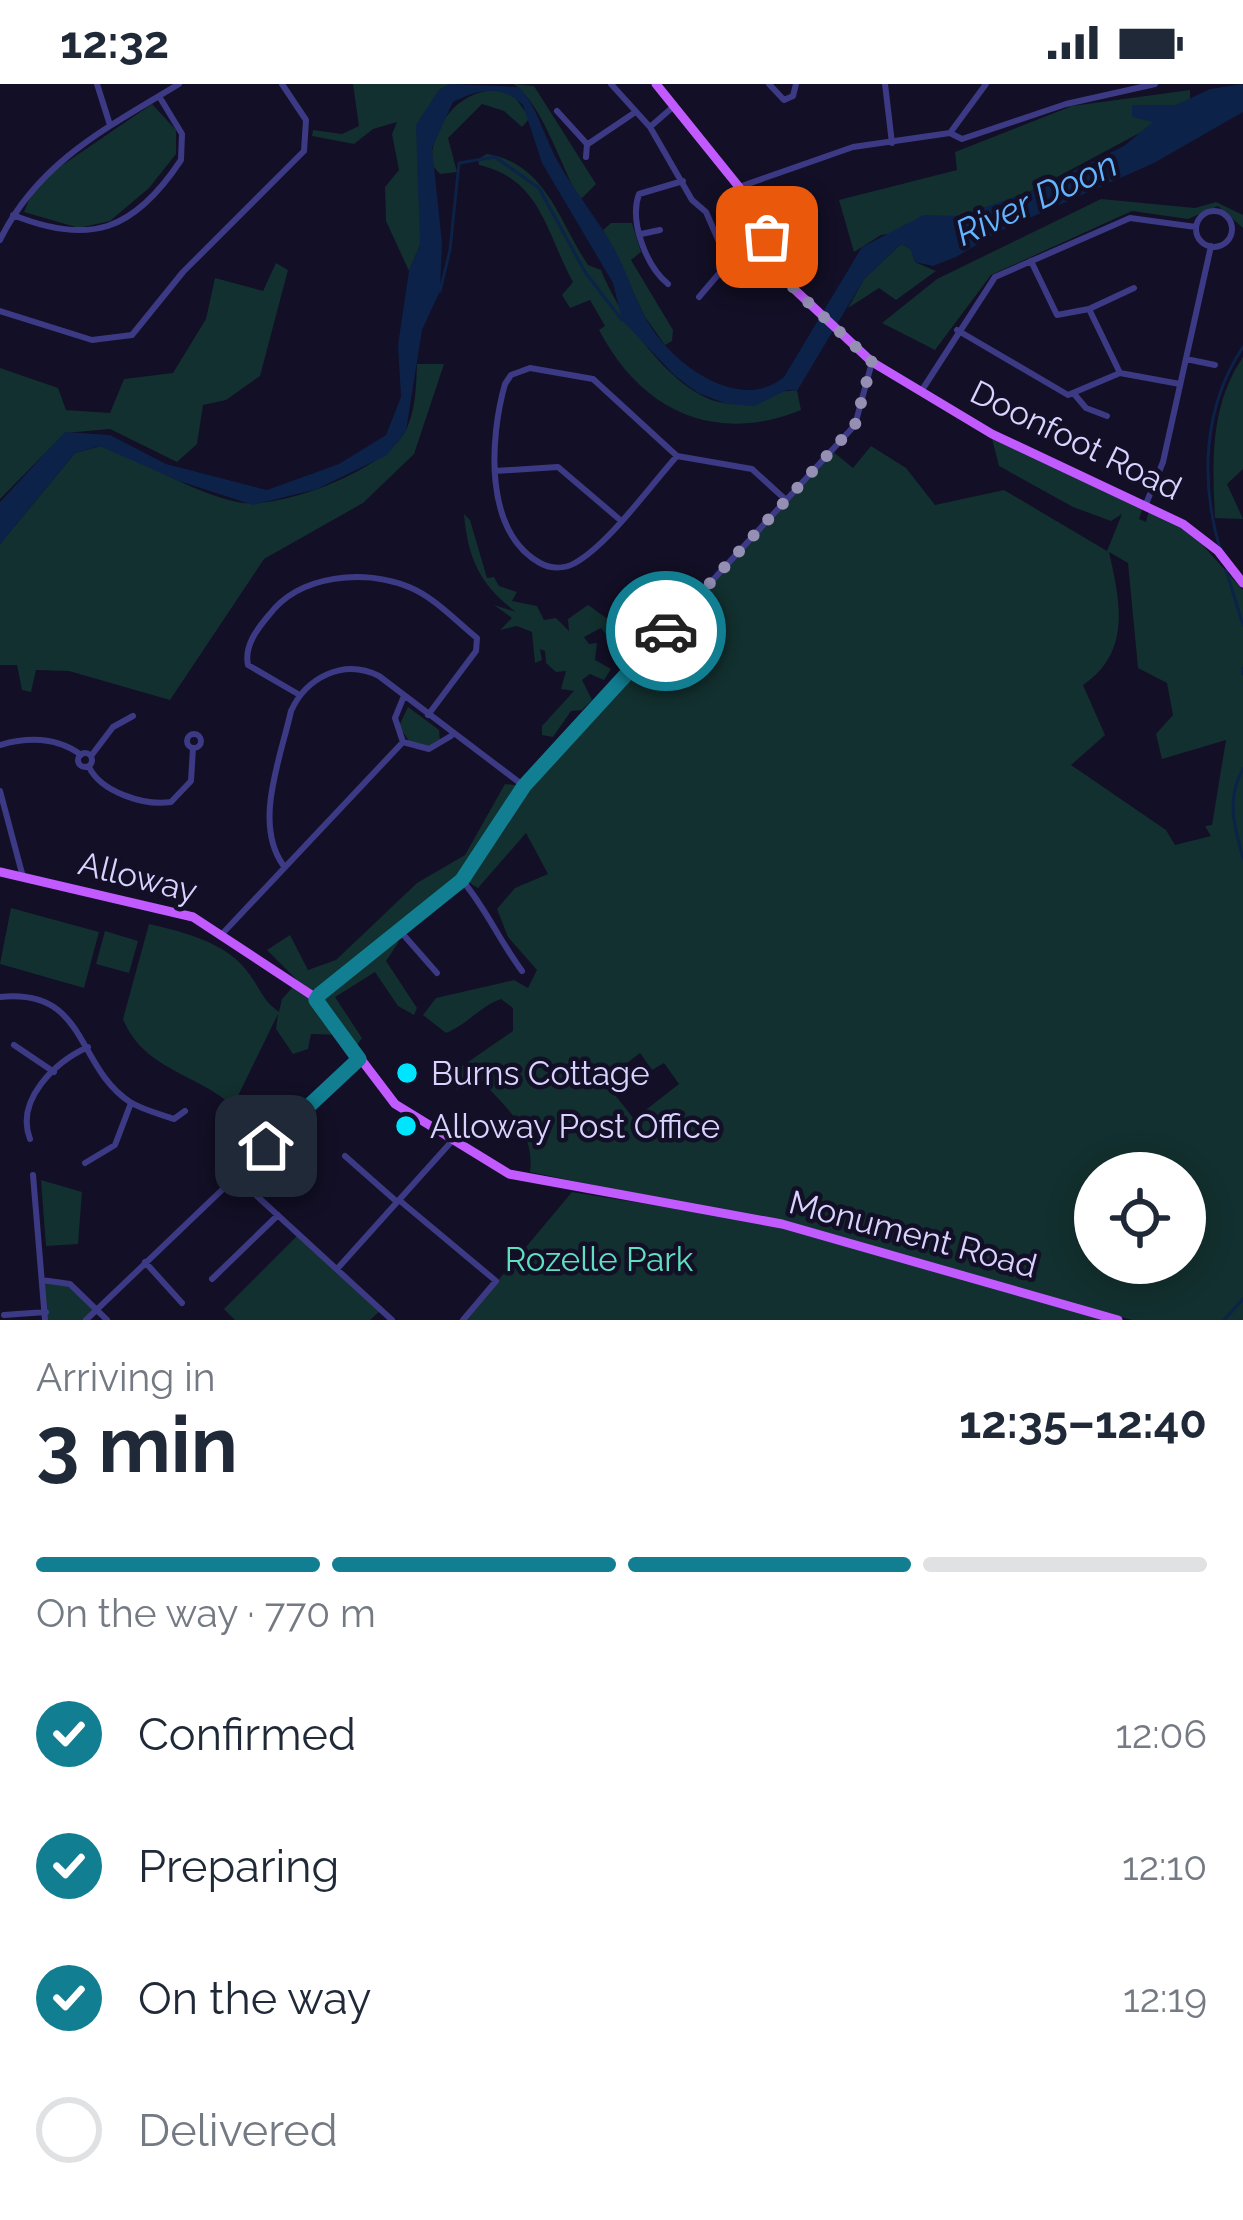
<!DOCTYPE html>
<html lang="en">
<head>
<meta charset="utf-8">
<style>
	body { margin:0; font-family:Raleway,sans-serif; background:#f2f2f3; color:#1f2937; height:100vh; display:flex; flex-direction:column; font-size:45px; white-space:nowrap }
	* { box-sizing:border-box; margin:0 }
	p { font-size:39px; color:#747a83 }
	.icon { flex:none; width:66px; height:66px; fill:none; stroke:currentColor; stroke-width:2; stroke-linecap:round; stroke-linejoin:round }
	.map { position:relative; height:1236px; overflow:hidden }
	.side { display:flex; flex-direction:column; background:#fff; flex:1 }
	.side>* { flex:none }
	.fabs { position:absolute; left:1074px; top:1068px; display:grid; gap:24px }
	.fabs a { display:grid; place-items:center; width:132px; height:132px; border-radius:50%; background:#fff; box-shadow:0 6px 30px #0003; font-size:60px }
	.pin { position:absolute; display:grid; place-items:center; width:102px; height:102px; color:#fff; margin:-51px; border-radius:24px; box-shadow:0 6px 18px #0006 }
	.courier { position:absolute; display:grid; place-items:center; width:120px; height:120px; margin:-60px; border:9px solid #117e91; border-radius:50%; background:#fff; color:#222; box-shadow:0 3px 15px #0007 }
	.overview em { font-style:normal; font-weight:700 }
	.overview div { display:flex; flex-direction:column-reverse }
	.overview { display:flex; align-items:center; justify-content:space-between; height:204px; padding:0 36px }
	h1 { font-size:78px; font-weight:700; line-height:90px }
	.bar { display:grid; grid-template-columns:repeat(4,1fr); gap:18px 12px; align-content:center; height:144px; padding:0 36px }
	.bar i { height:15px; border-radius:9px; background:#e0e1e3 }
	.bar .current { background:#117e91 }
	.bar p { grid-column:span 4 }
	ol { padding:0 36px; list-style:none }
	li { display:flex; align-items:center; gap:36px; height:132px }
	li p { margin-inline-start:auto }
	li .icon { padding:12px; border-radius:50%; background:#117e91; color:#fff; stroke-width:4 }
	li:last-child { color:#747a83 }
	li i { width:66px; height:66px; border:6px solid #e0e1e3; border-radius:50% }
	.status { display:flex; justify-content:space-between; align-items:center; height:84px; padding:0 60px; background:#fff; direction:ltr }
	.status svg { height:33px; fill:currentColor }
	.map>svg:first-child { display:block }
	.green { fill:#12302f; fill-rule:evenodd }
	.water { fill:#0c2248 }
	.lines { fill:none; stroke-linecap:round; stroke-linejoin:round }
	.stream { stroke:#0c2248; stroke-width:3 }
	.minor { stroke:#3d3a85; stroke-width:6 }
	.major { stroke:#c25bff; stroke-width:9 }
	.done { stroke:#948fb3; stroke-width:12; stroke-dasharray:0 21.6 }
	.route { stroke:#117e91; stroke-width:15 }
	.poi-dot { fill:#00e5ff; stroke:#130f26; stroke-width:4.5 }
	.labels { text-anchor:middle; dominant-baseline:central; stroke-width:9; stroke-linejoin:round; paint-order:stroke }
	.street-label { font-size:33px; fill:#d9d4ff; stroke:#130f26 }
	.poi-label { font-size:33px; fill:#d9d4ff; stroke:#130f26; text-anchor:start }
	.park-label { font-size:33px; fill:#5fe0c0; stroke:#130f26 }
	.water-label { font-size:36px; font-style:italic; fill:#62b6ff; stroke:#130f26 }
</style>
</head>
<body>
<div class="status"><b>12:32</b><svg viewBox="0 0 49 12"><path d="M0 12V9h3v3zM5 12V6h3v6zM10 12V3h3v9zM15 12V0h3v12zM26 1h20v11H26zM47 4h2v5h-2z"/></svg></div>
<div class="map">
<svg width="1243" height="1236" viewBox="0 0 1243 1236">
	<rect width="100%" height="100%" fill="#130f26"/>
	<path class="green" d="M353,0H450L438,7L420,92V161L409,187L386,137L385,103L399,86L392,50L397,38L373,45L354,60L312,52L313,46L342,50L359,42Z
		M514,0L534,2L596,100L580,116C560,81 544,23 514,0Z
		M496,6L514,12L530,34L522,43L504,27L482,20L448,54L457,88L440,90L431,80C432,43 456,7 496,6Z
		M1190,6V22L973,138L881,151L854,168L839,116L957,86L955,68L1072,22Z
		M152,20L176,46V70L149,104L110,137L79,144L24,128L36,99Z
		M487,70C546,79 559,138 588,181L601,186C618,229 672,311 724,319C747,323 773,304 797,307L801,326C715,361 641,327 599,246L605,242L590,216L570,224L562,211L573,198C546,149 541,95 479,81L478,75Z
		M1101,115L1195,124L1216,118L1243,131V144L1218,122L1188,135L1132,127L991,191L935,266L882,239L937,195Z
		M611,139H632L641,168L631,176L673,246L672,257L665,261L645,233L603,146Z
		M901,160L911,165L915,178L936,187L896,216L879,204L848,224L864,195Z
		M276,179L288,186L260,292L226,316L203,321L197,360L177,378L110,345L65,349L0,415V284L58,304L66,326L110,329L124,295L173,289L206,235L215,194L263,207Z
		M1243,273V385L1227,400L1243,435L1215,434C1212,378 1210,321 1243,273Z
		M417,280H444L414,370L363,419L264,475L170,616L69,587L36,586L31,608L22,606L17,581H0V460L75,369L101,362C146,377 188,407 237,418C279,427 389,385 407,344C416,323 416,302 417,280Z
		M991,351L1143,423L1139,435L1146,438L1149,426L1189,446L1243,506V1236H1132L954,1188L1110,1236H465L572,1108L813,1147L530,1088C535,1047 508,1026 482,997L457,1006L452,989L513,947V924L501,915C479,923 468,940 446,949L423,931L436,914L514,896L528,904L537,886L508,853L497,825L515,804L548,790L526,749L478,804L458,792L395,849L398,859L386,877L417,924L414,931L398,922L375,888L335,913L362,954L357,961L342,951L311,950L308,965L293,970L276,945L278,930L233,1022C196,989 144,986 123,935L149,840C184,848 229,859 250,891C261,906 263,917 279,928L282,915L298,897L267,866L290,851L308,886L336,876L417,799L465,771L505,700L523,702L831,366L853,384L871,362L906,384L935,421L1004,406L1107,467L1122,430L1111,437L1073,423L999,382ZM1109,468L1128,479L1138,584L1167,599L1173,631L1156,650L1162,675L1226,656L1212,741L1205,742L1211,752L1175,761L1166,746L1071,681L1105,651L1083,601C1132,568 1120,517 1109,468ZM640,969L652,986L664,979L679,1000L634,1035L604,997ZM1095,1089H1185V1179H1095Z
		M464,430L470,436L487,494L494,493L499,502L517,508L512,517L537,522L544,536L556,534L569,547L568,535L588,521L623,546L610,556L601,544L584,553L589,560L597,559L595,576L611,585L604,596L590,590L582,596L592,616L582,626L571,627L553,653L542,651V642L574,607L561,605L566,587L556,588L546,579L545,567L540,565L542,576L535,579L532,548L517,542L500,546L512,534L494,521L516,528C480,501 468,475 464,430Z
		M408,623L439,646L440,657L426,663L411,660L399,642Z
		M11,824L99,848L84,904L0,880Z
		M105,847L138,857L129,889L96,880Z
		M41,1096L82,1108L78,1160L46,1162Z
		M299,1150L381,1226L370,1236H235L224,1225Z
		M42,1196L65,1197L96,1225L86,1236H45Z"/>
	<path class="water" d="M450,0L519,3C539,26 543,50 557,76C575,109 600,137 617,170C630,195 637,223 653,246C680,285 741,328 784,293L862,163L924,131L960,132L1032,107L1124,62L1153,38L1132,33V21H1176L1210,5L1243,0V28L1154,79L998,148L956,173L933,182L915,178L911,165L901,160L864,195L797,307L787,306L755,322L727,320L698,309L675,292L622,236L613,199L542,79L523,21C501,0 479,5 453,18L432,64L442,159L440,207L422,246L406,347L387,371L317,405L253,421L179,397L100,362L75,369L0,460V418L65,348L110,351L166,380L267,406L339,380L386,351L401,313L398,261L409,187L420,161L416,41L438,7Z"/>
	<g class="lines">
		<path class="stream" d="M440,207L450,166L459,79L495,73L539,104L585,188L622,236
			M1220,465C1200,397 1203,323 1243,263
			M1226,486L1243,541
			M1243,584V590
			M1243,685C1226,714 1234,742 1243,774
			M1224,1236L1243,1215"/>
		<path class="minor" d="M97,0L110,41
			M611,0L650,43L692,116L706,128L720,160L722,186L699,213
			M769,0L784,16L793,12L796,0
			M885,0L892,59
			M557,27L587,60L586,73
			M650,43L674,22
			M950,49L986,0
			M588,60L634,29
			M739,103L853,63L950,49L962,55L1066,20L1155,0
			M1196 145a18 18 0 1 1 36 0a18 18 0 1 1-36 0Z
			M13,131C90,162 134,147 181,76L182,50L159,12
			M641,150L660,146
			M0,156C38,78 108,43 179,0
			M1031,177L1057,231L1089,225L1134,204
			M668,200C646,182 629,137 639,110L683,97
			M1089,225L1120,289
			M0,227L92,256L132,251L183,188L304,67L306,36L282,0
			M957,246L1068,311L1120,289L1180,300
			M1186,275L1215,281
			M922,306L995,193L1130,134L1196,143
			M1075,311L1086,324L1107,332
			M677,372C650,402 609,460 575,479C564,485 551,485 540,479C483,447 490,353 505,300L511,291L530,284L593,295L677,372L752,385L786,416
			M495,387L558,383L619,435
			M1146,420L1163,378L1211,162
			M298,610L248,581C244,562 257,545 269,531C300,490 365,485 409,503C434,513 456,537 477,554L476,567L428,631
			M404,612L395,634L403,658L429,665L451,652
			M187 657a7 7 0 1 1 14 0a7 7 0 1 1-14 0Z
			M0,661C28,653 57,653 81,671
			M78 676a7 7 0 1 1 14 0a7 7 0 1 1-14 0Z
			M91,672L113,643L133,632
			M89,683C101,708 144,722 171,718L191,697L193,664
			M0,707L23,793
			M283,781C253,739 281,673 291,627C306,594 343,574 379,592L524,702
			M462,796C487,826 499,856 522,887
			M401,848L437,889
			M223,849L403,658
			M320,910L462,796L524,702L855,341L872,278
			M0,913C88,904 75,982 130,1018C143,1026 160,1030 174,1035L185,1027
			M14,961L54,988
			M30,1055C15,1016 55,978 88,963
			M345,1072L396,1117
			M85,1079L115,1061L131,1019
			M33,1091L45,1236
			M234,1091L392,1236
			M399,1116L496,1197L463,1236
			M145,1178L182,1219
			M337,1185L452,1057
			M212,1195L278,1131
			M42,1196L70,1200L107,1236
			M4,1231L46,1228
			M86,1236L359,975"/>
		<path class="major" d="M656,0L739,103L794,205L872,278L992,350L1183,440L1218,467L1243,499
			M0,788L193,833L313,912
			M316,916L395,1020L509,1090L782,1140L1118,1236"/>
	</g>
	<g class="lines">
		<path class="done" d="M666,547L855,341L872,278L794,205L767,153"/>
		<path class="route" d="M266,1062L359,975L316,916L320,910L462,796L524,702L666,547"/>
	</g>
	<g class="poi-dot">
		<circle cx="407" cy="989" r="12"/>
		<circle cx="406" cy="1042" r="12"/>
	</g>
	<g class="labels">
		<g class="street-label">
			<text transform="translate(1076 356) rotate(26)">Doonfoot Road</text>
			<text transform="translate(138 793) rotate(14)">Alloway</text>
			<text transform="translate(913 1150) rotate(15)">Monument Road</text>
		</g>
		<g class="poi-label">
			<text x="431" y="989">Burns Cottage</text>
			<text x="430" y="1042">Alloway Post Office</text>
		</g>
		<g class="park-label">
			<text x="599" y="1175">Rozelle Park</text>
		</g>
		<g class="water-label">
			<text transform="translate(1036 114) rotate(-25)">River Doon</text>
		</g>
	</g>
</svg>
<div class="fabs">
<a><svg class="icon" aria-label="locate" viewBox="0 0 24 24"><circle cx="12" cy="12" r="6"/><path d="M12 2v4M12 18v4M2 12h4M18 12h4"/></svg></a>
</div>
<div class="pin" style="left:767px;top:153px;background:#ea580c"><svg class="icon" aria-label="bag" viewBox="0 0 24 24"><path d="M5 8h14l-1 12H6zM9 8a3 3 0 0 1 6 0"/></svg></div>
<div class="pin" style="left:266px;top:1062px;background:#1f2937"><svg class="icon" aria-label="home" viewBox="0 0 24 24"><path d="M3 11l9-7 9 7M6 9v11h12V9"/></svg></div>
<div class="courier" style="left:666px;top:547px"><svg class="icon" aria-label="car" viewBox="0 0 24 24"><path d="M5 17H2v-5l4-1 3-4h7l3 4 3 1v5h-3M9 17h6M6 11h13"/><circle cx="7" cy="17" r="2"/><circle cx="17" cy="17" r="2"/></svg></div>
</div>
<section class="side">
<div class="overview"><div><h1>3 min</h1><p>Arriving in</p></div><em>12:35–12:40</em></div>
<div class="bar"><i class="current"></i><i class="current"></i><i class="current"></i><i></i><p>On the way · 770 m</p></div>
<ol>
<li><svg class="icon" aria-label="check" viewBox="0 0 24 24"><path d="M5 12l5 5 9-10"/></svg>Confirmed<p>12:06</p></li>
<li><svg class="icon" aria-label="check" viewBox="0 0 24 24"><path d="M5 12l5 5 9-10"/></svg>Preparing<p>12:10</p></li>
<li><svg class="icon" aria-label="check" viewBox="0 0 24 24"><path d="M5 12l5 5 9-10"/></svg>On the way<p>12:19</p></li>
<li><i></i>Delivered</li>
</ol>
</section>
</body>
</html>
